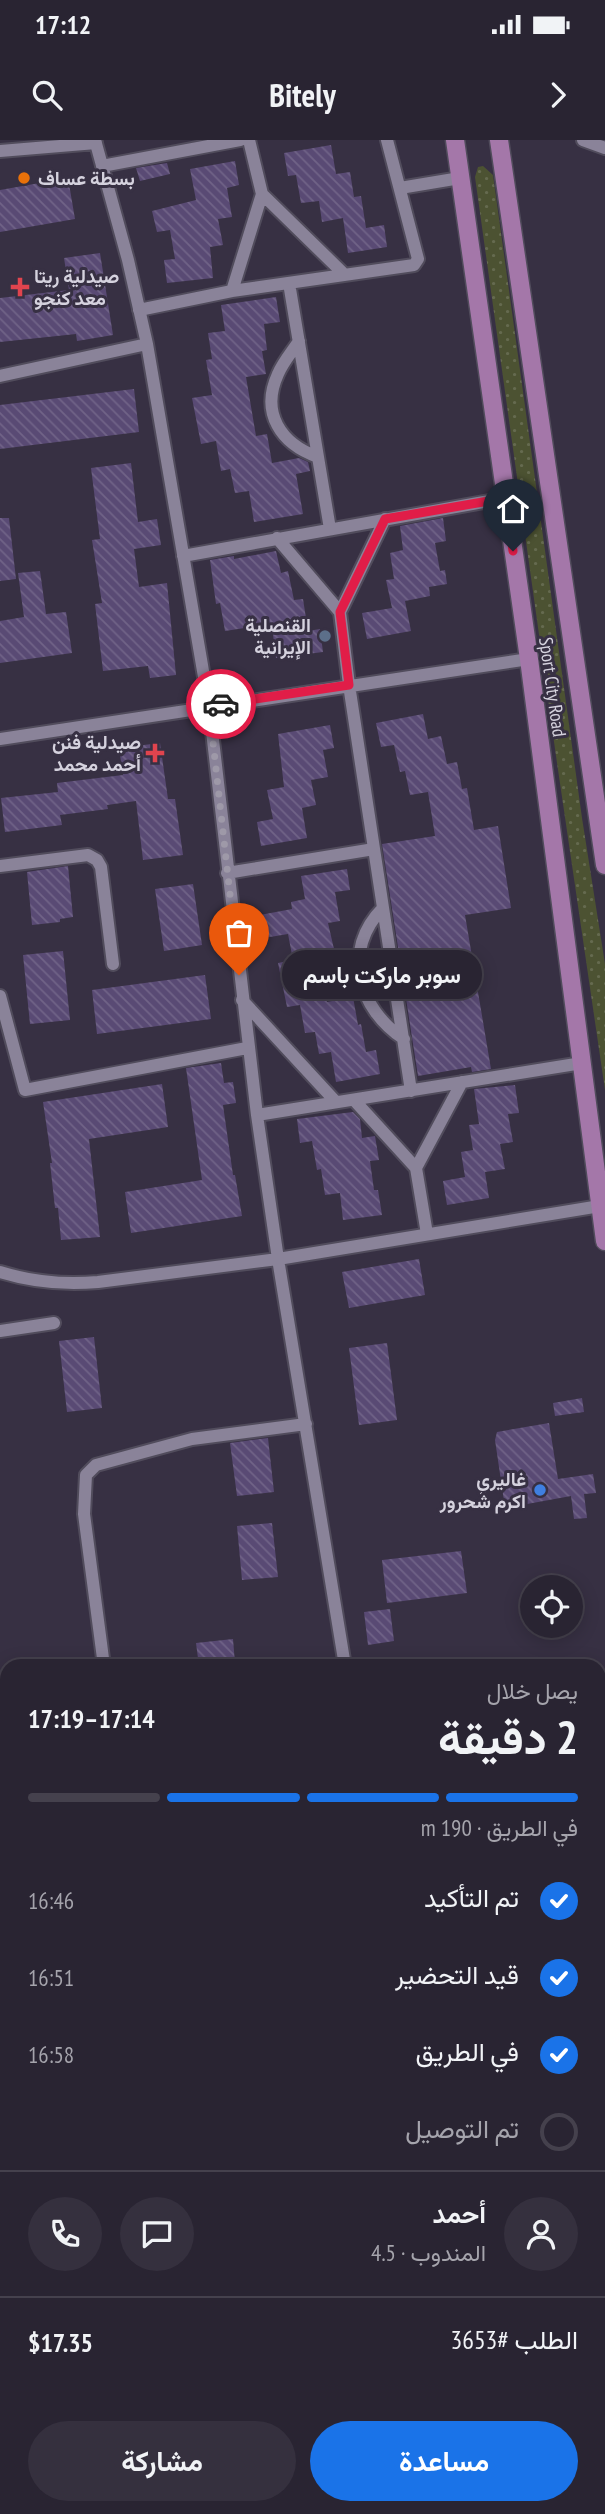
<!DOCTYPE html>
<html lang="ar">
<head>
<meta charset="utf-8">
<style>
	body { margin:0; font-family:"PT Sans Narrow",Vazirmatn,sans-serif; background:#35303e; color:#f1f3f6; direction:rtl; height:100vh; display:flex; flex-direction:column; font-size:26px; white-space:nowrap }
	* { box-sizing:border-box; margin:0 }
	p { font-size:23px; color:#a5a4ac }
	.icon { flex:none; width:38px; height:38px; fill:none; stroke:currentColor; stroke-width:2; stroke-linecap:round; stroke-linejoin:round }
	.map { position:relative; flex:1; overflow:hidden; direction:ltr }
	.drawer { position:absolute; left:0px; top:1519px; width:606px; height:856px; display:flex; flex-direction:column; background:#292432; border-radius:21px 21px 0 0; box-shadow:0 4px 18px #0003,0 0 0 2px #45414d; direction:rtl }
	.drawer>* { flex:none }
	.fabs { position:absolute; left:520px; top:1435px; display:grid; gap:14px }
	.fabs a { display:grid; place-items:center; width:63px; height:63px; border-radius:50%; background:#292432; box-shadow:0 4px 18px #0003,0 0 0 2px #45414d; font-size:35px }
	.pin { position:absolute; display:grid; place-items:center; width:60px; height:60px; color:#fff; margin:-72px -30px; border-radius:50% 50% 50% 0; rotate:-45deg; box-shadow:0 0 7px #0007 }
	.pin .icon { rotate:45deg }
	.courier { position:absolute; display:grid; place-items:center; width:70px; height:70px; margin:-35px; border:5px solid #e11d48; border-radius:50%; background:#fff; color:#222; box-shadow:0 2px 9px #0007 }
	.bubble { position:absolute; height:49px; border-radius:24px; background:#292432; box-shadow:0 4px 18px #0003,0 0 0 2px #45414d; font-size:23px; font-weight:700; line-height:49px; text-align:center; direction:rtl }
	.summary em { font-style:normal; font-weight:700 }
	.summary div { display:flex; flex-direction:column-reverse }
	.summary { display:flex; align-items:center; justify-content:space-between; height:119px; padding:0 28px }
	h1 { font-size:46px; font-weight:700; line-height:52px }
	.bar { display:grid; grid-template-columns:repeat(4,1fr); gap:10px 7px; align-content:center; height:84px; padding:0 28px }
	.bar i { height:9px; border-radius:5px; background:#45414d }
	.bar .selected { background:#1a73e8 }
	.bar p { grid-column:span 4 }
	.line { display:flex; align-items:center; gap:18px; padding:0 28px; border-top:2px solid #45414d }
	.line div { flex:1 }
	.round { display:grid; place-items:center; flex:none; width:74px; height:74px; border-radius:37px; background:#35303e }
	ol { padding:0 28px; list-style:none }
	li { display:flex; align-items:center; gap:21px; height:77px }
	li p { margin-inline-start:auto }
	li .icon { padding:7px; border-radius:50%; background:#1a73e8; color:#fff; stroke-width:4 }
	li:last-child { color:#a5a4ac }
	li i { width:38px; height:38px; border:4px solid #45414d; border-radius:50% }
	.primary-button { display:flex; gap:14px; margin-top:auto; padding:14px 28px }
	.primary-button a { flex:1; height:80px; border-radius:42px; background:#1a73e8; color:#fff; font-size:28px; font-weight:700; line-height:80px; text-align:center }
	.primary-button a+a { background:#35303e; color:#f1f3f6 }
	.status { display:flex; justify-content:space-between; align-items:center; height:49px; padding:0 35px; background:#292432; direction:ltr }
	.status svg { height:19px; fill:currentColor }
	header { display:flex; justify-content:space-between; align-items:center; height:91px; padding:0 28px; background:#292432; font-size:32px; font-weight:700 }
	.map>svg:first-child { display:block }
	.grass { fill:url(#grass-dots) }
	.building { fill:url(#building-back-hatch) }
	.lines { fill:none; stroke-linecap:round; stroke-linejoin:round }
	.minor-casing { stroke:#514c5c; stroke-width:16 }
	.major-casing { stroke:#514c5c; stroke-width:21 }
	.minor { stroke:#8a8399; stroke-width:12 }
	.major { stroke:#a477a9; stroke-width:18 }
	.done { stroke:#9e99a8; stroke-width:7; stroke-dasharray:0 12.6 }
	.route { stroke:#e11d48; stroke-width:9 }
	.food-dot { fill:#e8710a; stroke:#373043; stroke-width:2.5 }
	.health-dot { fill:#e0444e; stroke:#373043; stroke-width:2.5 }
	.service-dot { fill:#5c6f8a; stroke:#373043; stroke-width:2.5 }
	.shop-dot { fill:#3f7fe0; stroke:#373043; stroke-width:2.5 }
	.labels { text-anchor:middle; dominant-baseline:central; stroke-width:6; stroke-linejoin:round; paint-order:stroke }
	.poi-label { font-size:19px; font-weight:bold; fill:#d5d2de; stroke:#373043; text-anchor:end }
	.street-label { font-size:19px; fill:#d5d2de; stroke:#373043 }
</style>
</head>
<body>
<div class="status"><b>17:12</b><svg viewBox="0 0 49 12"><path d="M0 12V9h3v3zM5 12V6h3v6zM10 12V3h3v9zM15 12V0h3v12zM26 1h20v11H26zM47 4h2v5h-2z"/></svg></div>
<header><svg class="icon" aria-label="forward" viewBox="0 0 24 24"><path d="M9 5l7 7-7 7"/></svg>Bitely<svg class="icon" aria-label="search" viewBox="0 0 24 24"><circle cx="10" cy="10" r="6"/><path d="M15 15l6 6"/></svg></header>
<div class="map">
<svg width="605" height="2374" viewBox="0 0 605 2374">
	<defs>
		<pattern id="grass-dots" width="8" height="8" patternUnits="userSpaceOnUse" patternTransform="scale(1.75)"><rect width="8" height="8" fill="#4c5232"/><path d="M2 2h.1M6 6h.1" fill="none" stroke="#656a4f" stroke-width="1.8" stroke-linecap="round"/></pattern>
		<pattern id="building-back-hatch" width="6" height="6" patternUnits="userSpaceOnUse" patternTransform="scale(1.75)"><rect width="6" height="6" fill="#594a74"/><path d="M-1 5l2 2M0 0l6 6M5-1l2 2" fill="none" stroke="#706387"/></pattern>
	</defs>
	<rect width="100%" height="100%" fill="#373043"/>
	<path class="grass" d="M483,26L493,35L582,678L605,824V950L556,616L475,37L478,27Z"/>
	<path class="building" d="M331,5L336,34L350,32L354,57L361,56L366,88L384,85L387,107L348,113L343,78L322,82L319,61L301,63L296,35L288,36L284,13Z
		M235,21L239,45L227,48L232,77L218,79L223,105L210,107L213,138L167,143L164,120L175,119L170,90L157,92L152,71L196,60L190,29Z
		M167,23L170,34L140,41L136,28Z
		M68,38L75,79L0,92V50Z
		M100,113L113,195L77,201L76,194L0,202V158L69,150L64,118Z
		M276,157L280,182L264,184L267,210L262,211L266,234L246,237L256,296L267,294L272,323L299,318L308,322L310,331L296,334L303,374L254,382L249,351L235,353L230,329L221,331L216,301L201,304L192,258L212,255L206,220L212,219L208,193L225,191L221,165Z
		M134,249L139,292L0,309V265Z
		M131,323L138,382L157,379L161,405L134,409L139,447L167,443L176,535L150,538L148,526L103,531L95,464L102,463L92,400L100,399L91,328Z
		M0,378H9L16,439L0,441Z
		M443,378L446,401L435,403L440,431L445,430L447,444L429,447L430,456L405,461L411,491L367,499L362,473L392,468L386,440L394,439L390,413L403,410L400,386Z
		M276,411L281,433L288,431L294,460L303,459L308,491L320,489L323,512L276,518L272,487L258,489V486L225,491L220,463L216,464L210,420L234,416V419Z
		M40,431L46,474L66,472L72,513L0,523V481L24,477L18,433Z
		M423,574L428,599L441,596L447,624L457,622L462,649L467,648L474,690L498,686L511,768L465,775L491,929L472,932L471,927L418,936L382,704L435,696L428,652L410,655L405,631L400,632L394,605L381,607L376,583Z
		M330,585L334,608L323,610L328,637L311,640L316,665L302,668L307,698L261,706L257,682L273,679L267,650L284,647L278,594Z
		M160,603L168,659H175L183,715L143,720L136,661L107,665L108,669L60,675L62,685L5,692L1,658L58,652L57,643L123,635L119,608Z
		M68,726L73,777L60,779V782L32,785L27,732Z
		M347,729L350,750L335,752L340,781L328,783L334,809L316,812L327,862L353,857L358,885L361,884L366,912L376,910L380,934L336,942L331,912L319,914L315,892L305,893L300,865L287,867L278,823L293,820L288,794L264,798L260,775L292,769L291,762L305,759L301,736Z
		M193,744L202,805L164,811L155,749Z
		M63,811L70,880L30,884L23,815Z
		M205,835L211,879L97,894L92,850Z
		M221,923L224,943L233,942L236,963L223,965L233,1035H235L242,1076L131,1093L125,1052L202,1040L186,928Z
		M162,944L168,987L89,999L100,1097L61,1100L58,1068H55L50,1023H52L43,962Z
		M515,945L519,973L508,974L513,1002L500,1004L505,1029L485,1032L489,1058L447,1065L443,1041L465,1037L461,1012L473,1010L469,985L479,984L474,949Z
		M353,972L360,979L362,998L375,996L379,1020L370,1021L374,1050H378L382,1075L343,1080L340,1053L325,1055L321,1029L317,1030L312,1001L300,1003L297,979Z
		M419,1119L425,1155L349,1168L342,1132Z
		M94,1197L102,1268L67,1272L59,1201Z
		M387,1203L397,1280L359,1285L349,1208Z
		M582,1258L584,1272L555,1276L553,1263Z
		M549,1283L558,1339L593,1334L596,1353L584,1354L587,1378L574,1379L571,1356L505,1368L495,1300L497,1292Z
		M268,1298L274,1352L237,1356L230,1303Z
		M272,1383L278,1437L242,1440L237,1386Z
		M461,1411L467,1453L387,1463L382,1420Z
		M390,1469L394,1501L368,1505L364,1472Z
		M233,1499L235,1523L199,1526L196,1503Z"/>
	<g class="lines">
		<g class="minor-casing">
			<path id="minor" d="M95,0L128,120L147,204L209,566L257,975L278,1119L345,1526
				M583,0L605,8
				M0,11L96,3
				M102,26L240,0
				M400,48L460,38
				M262,54L345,135
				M289,143L330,389
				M232,151L262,54L249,0
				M139,170L232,151L414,125L418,119L387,0
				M299,201C292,212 283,222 278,234C260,273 281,304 318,317
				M0,236L147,204
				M385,379L340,472L349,545L411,951
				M277,398L340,472
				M183,416L506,358
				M0,599L529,519
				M0,726L88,715L97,720L101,727L113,824
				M227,733L374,709
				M383,768C341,810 358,869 404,899
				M0,856L25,950L247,908
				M242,860L336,962
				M354,960L416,1028L427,1094
				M257,975L582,923
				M416,1028L462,942
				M0,1132C32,1142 64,1145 98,1142L278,1119L600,1066
				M0,1191L54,1183
				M104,1526L84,1374L86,1335L96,1325L192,1299L306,1284
				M0,1836L7,1839
				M598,2072L605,2074
				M372,2368L373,2374
				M206,2372L243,2374"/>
		</g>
		<g class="major-casing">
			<path id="major" d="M455,0L529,519L605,1101
				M499,0L605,725
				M598,1723L605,1688
				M456,2368L457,2374"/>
		</g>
		<use href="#minor" class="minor"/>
		<use href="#major" class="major"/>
	</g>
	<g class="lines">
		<path class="done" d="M221,564L209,566L239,835"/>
		<path class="route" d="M221,564L349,545L340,472L385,379L506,358L513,411"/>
	</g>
	<circle class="food-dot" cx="24" cy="38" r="7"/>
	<g class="health-dot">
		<path d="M16.5 136.5h7v7h7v7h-7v7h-7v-7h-7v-7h7z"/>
		<path d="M151.5 602.5h7v7h7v7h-7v7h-7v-7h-7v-7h7z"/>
	</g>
	<circle class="service-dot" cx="325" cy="496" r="7"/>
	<circle class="shop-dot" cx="540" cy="1350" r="7"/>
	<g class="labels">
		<g class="poi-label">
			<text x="38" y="38" text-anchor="start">بسطة عساف</text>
			<text x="34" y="136" text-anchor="start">صيدلية ريتا<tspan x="34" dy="22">معد كنجو</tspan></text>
			<text x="311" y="485">القنصلية<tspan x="311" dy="22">الإيرانية</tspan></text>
			<text x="141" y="602">صيدلية فنن<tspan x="141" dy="22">أحمد محمد</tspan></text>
			<text x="526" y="1339">غاليري<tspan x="526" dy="22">اكرم شحرور</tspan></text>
		</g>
		<g class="street-label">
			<text transform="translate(553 547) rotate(82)">Sport City Road</text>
		</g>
	</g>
</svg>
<div class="fabs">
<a><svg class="icon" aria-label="locate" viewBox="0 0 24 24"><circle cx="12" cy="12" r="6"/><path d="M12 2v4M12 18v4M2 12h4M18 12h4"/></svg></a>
</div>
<div class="pin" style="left:239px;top:835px;background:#ea580c"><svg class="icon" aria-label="bag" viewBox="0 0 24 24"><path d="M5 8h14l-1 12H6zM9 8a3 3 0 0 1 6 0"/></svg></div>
<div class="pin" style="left:513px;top:411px;background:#1f2937"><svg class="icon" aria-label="home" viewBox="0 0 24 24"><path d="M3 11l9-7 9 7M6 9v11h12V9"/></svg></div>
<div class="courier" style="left:221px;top:564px"><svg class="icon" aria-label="car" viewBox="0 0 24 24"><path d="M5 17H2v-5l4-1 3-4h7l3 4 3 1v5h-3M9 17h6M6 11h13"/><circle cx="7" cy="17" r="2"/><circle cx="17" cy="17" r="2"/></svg></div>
<div class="bubble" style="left:282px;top:810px;width:200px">سوبر ماركت باسم</div>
<section class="drawer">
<div class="summary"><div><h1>2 دقيقة</h1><p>يصل خلال</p></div><em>17:14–17:19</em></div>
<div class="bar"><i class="selected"></i><i class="selected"></i><i class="selected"></i><i></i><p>في الطريق · 190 m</p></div>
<ol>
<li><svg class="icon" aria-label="check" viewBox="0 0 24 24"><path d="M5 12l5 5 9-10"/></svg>تم التأكيد<p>16:46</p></li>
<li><svg class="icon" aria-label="check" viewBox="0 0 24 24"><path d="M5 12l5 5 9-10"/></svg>قيد التحضير<p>16:51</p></li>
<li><svg class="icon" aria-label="check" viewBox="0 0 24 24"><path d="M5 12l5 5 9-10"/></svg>في الطريق<p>16:58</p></li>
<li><i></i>تم التوصيل</li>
</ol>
<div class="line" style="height:126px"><a class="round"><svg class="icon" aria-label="person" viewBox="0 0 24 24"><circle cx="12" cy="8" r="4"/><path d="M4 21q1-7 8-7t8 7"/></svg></a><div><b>أحمد</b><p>المندوب · 4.5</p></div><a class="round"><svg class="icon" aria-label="chat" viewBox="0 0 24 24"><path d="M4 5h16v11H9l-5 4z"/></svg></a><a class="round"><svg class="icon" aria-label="phone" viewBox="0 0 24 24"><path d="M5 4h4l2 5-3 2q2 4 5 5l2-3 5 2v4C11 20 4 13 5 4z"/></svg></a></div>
<div class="line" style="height:91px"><div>الطلب #3653</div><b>$17.35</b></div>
<div class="primary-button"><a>مساعدة</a><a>مشاركة</a></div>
</section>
</div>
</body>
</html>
